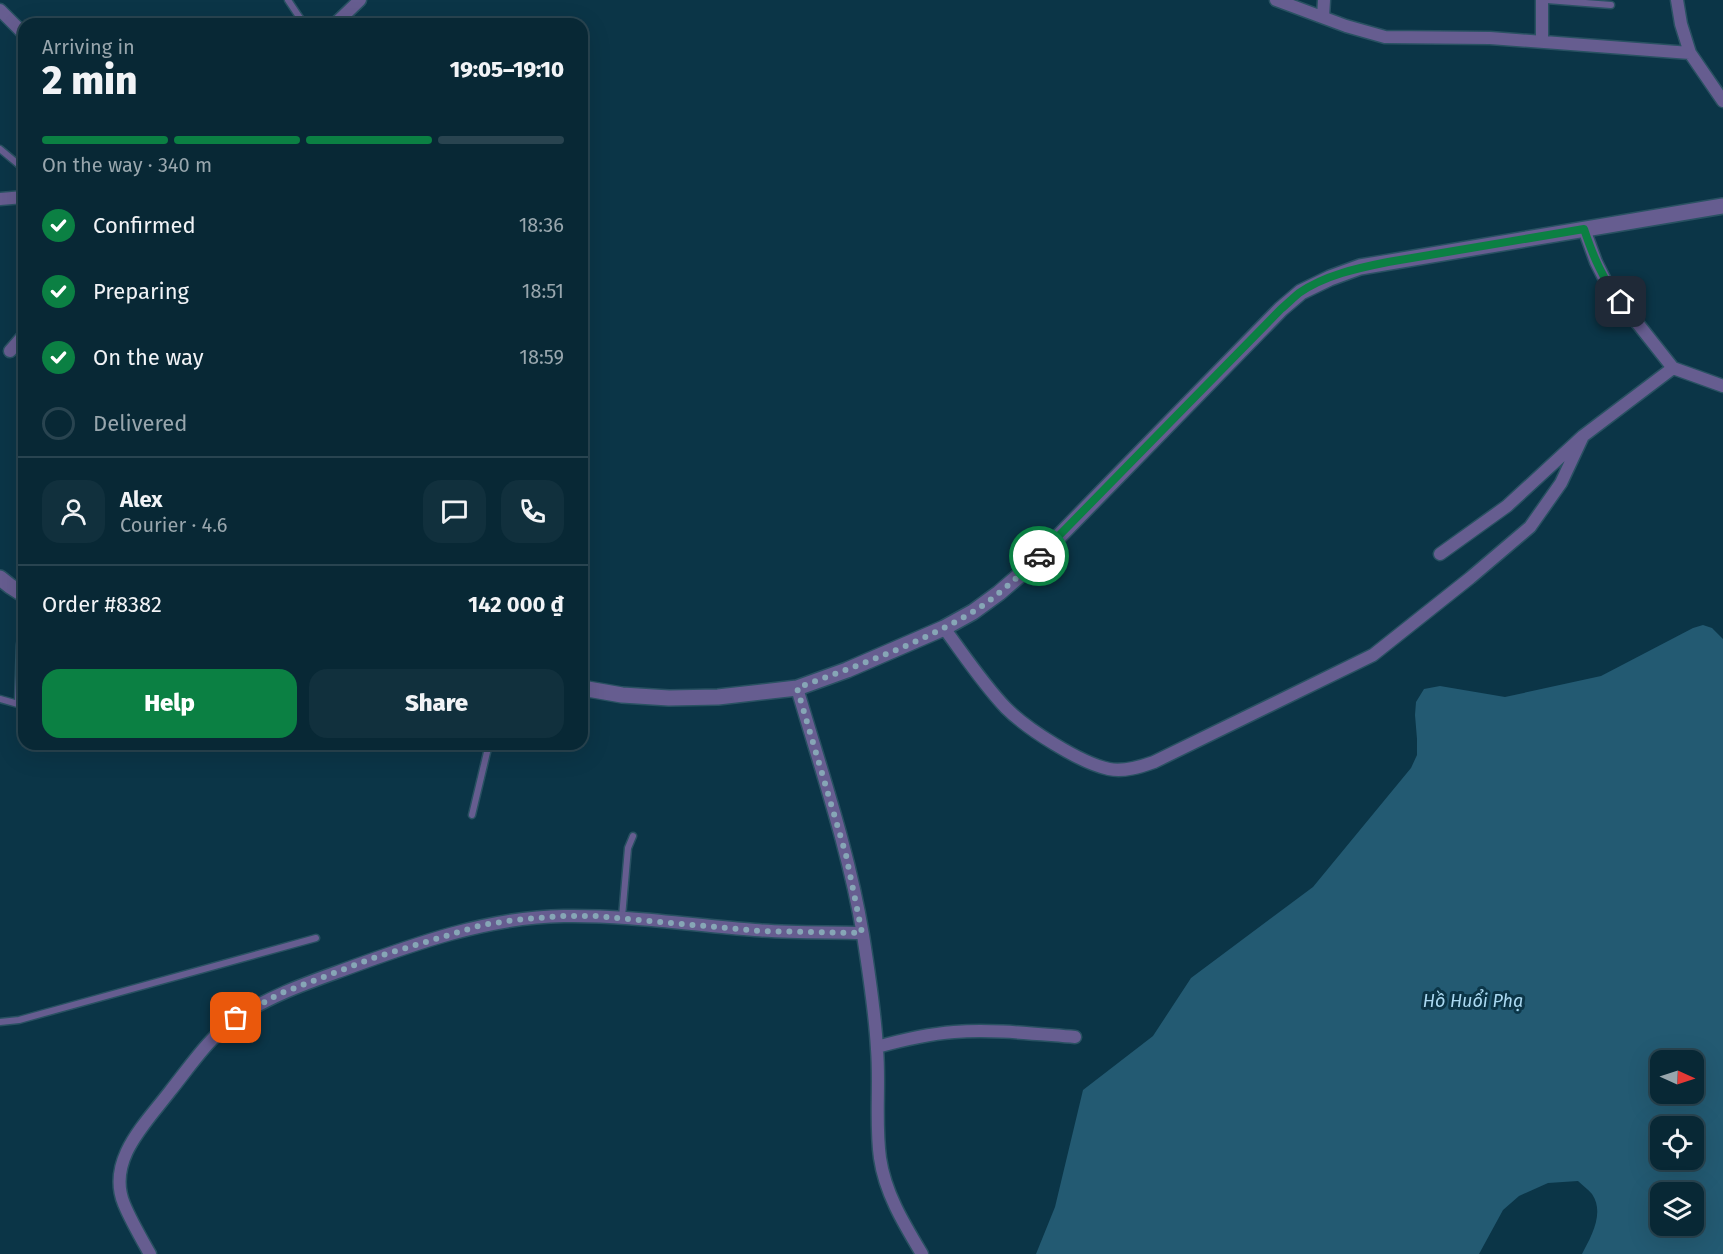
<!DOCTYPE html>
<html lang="en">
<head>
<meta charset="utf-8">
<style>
	body { margin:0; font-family:"Fira Sans",sans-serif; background:#11303d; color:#f1f3f6; height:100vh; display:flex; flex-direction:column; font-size:22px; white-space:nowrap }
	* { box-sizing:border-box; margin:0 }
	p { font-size:20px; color:#98a6ad }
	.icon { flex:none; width:33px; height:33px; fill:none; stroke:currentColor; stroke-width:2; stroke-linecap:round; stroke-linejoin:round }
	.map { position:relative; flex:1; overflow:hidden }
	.sheet { position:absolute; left:18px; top:18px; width:570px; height:732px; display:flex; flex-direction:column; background:#082835; border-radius:18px; box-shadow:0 6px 24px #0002,0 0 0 2px #294450 }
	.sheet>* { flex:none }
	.needle { width:39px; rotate:93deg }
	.buttons { position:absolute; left:1650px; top:1050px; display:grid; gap:12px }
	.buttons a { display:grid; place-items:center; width:54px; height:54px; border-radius:12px; background:#082835; box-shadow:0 6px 24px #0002,0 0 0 2px #294450; font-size:30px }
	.pin { position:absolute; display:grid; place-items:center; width:51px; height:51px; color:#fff; margin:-26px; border-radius:12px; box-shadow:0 3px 9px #0006 }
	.courier { position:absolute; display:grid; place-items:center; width:60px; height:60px; margin:-30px; border:4px solid #0b8043; border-radius:50%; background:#fff; color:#222; box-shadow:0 2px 8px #0007 }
	.summary em { font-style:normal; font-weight:800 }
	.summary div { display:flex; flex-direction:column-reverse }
	.summary { display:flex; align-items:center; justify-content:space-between; height:102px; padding:0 24px }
	h1 { font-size:39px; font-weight:800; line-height:45px }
	.bar { display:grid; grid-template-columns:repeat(4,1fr); gap:9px 6px; align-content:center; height:72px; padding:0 24px }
	.bar i { height:8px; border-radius:4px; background:#294450 }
	.bar .current { background:#0b8043 }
	.bar p { grid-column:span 4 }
	.line { display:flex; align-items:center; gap:15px; padding:0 24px; border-top:2px solid #294450 }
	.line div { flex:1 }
	.round { display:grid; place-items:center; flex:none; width:63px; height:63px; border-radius:18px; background:#11303d }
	ol { padding:0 24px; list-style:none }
	li { display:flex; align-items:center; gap:18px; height:66px }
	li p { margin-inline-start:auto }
	li .icon { padding:6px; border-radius:50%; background:#0b8043; color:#fff; stroke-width:4 }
	li:last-child { color:#98a6ad }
	li i { width:33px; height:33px; border:3px solid #294450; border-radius:50% }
	.primary-button { display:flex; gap:12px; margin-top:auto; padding:12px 24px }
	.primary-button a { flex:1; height:69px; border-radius:18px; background:#0b8043; color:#fff; font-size:24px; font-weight:800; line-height:69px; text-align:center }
	.primary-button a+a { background:#11303d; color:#f1f3f6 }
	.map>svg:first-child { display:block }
	.water { fill:#235a72; fill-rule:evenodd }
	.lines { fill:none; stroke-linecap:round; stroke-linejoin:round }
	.service-casing { stroke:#295162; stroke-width:9 }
	.minor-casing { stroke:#295162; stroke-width:15 }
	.tertiary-casing { stroke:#295162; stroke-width:18 }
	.service { stroke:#665d90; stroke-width:6 }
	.minor { stroke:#665d90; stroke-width:12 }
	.tertiary { stroke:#665d90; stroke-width:15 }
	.done { stroke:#86a6b6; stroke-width:6; stroke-dasharray:0 10.8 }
	.route { stroke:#0b8043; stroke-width:8 }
	.labels { text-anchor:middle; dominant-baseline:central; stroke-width:6; stroke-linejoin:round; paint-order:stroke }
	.water-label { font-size:18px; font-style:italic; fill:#abd9f1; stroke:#0b3547 }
</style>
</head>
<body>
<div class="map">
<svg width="1723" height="1254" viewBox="0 0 1723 1254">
	<rect width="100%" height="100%" fill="#0b3547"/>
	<path class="water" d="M1703,625L1712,628L1723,639V1254H1582C1591,1237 1605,1213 1592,1194C1588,1189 1582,1185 1578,1181L1548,1183L1519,1196L1503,1210L1479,1254H1036L1055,1207L1083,1090L1153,1036L1191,978L1313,887L1411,768L1417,755V739L1415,715L1416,702L1424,689L1440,686L1505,697L1601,676L1693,628ZM1660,1060H1694V1094H1660ZM1660,1126H1694V1160H1660ZM1660,1192H1694V1226H1660Z"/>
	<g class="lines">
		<g class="service-casing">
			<path id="service" d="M288,0L304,24
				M1547,0L1611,5
				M0,149L24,169
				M0,699L18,704H24
				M18,704L20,645L24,617
				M472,815L489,744
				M622,917L628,848L633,836
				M0,1022L19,1020L316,938"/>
		</g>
		<g class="minor-casing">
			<path id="minor" d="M1276,0L1346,26L1385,37L1490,38L1690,53
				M1677,0L1681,24L1690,53L1723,101
				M0,10L24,34
				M1323,17L1324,0
				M335,24L360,0
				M1542,42V0
				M0,199L24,197
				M1584,229L1596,262L1608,286L1673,368L1723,386
				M10,351L24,335
				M1440,554L1507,506L1583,436L1673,368
				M944,628C964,655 983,684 1006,708C1027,729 1080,763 1109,769C1124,772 1140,767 1154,762L1373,655L1470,578L1530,527L1561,483L1583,436
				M797,688C821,770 849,851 863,935C869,973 875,1011 877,1049C880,1085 875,1122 880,1158C885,1193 904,1224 922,1254
				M877,1047C902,1040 928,1034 954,1032C994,1029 1035,1034 1075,1037
				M150,1254C141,1238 131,1221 124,1204C106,1160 146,1123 171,1090C191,1065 210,1036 237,1018C269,996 307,983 343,970C414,944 488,917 564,916C628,915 691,925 755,930C790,933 827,932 862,933"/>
		</g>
		<g class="tertiary-casing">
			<path id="tertiary" d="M0,578L10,586L24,595
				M582,688L622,695L669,698L718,697L797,688L847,670L944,628L973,612L999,593L1028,568L1281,309L1301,292L1330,278L1360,267L1723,206"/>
		</g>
		<use href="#service" class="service"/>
		<use href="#minor" class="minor"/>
		<use href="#tertiary" class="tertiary"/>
	</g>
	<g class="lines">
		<path class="done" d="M236,1018L279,994L376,957L482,925L515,920L561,916H596L759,931L862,933L846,855L797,688C856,666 917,645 971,613C996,598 1018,577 1039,556"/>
		<path class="route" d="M1039,556L1281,309C1287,304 1293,298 1299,293C1325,275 1358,268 1388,262L1584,229C1593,256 1603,280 1621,302"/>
	</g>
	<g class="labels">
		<g class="water-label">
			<text x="1473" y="1001">Hồ Huổi Phạ</text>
		</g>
	</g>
</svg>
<div class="buttons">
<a><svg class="needle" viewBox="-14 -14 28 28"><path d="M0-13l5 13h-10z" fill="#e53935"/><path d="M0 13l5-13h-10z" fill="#98a6ad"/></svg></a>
<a><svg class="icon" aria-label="locate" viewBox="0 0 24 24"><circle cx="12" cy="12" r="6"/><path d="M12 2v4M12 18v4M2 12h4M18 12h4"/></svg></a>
<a><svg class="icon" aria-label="layers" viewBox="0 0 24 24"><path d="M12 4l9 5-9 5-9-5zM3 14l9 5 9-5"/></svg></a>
</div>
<div class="pin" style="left:236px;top:1018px;background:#ea580c"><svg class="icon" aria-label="bag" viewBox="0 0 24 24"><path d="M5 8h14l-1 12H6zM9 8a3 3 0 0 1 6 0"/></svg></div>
<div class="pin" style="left:1621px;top:302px;background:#1f2937"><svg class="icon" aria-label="home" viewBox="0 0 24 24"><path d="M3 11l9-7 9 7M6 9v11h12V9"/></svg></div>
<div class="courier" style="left:1039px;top:556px"><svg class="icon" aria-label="car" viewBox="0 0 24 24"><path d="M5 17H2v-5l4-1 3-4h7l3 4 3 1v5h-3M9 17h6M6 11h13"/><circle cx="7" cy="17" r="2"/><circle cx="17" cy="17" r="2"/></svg></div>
<section class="sheet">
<div class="summary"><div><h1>2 min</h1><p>Arriving in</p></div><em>19:05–19:10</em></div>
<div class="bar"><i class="current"></i><i class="current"></i><i class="current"></i><i></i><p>On the way · 340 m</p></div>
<ol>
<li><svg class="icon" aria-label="check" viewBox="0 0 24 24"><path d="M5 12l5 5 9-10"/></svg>Confirmed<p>18:36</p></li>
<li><svg class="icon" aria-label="check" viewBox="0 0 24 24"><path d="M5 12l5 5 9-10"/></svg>Preparing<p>18:51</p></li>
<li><svg class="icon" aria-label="check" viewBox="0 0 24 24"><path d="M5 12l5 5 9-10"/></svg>On the way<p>18:59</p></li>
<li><i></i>Delivered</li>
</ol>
<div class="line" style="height:108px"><a class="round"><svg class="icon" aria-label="person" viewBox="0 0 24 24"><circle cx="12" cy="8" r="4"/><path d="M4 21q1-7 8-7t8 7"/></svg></a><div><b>Alex</b><p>Courier · 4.6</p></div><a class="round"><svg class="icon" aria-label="chat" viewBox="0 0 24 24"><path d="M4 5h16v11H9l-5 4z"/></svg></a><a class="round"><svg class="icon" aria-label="phone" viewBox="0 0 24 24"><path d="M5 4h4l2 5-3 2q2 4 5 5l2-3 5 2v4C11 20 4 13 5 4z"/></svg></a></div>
<div class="line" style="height:78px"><div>Order #8382</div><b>142 000 ₫</b></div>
<div class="primary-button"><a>Help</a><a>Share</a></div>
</section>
</div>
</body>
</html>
